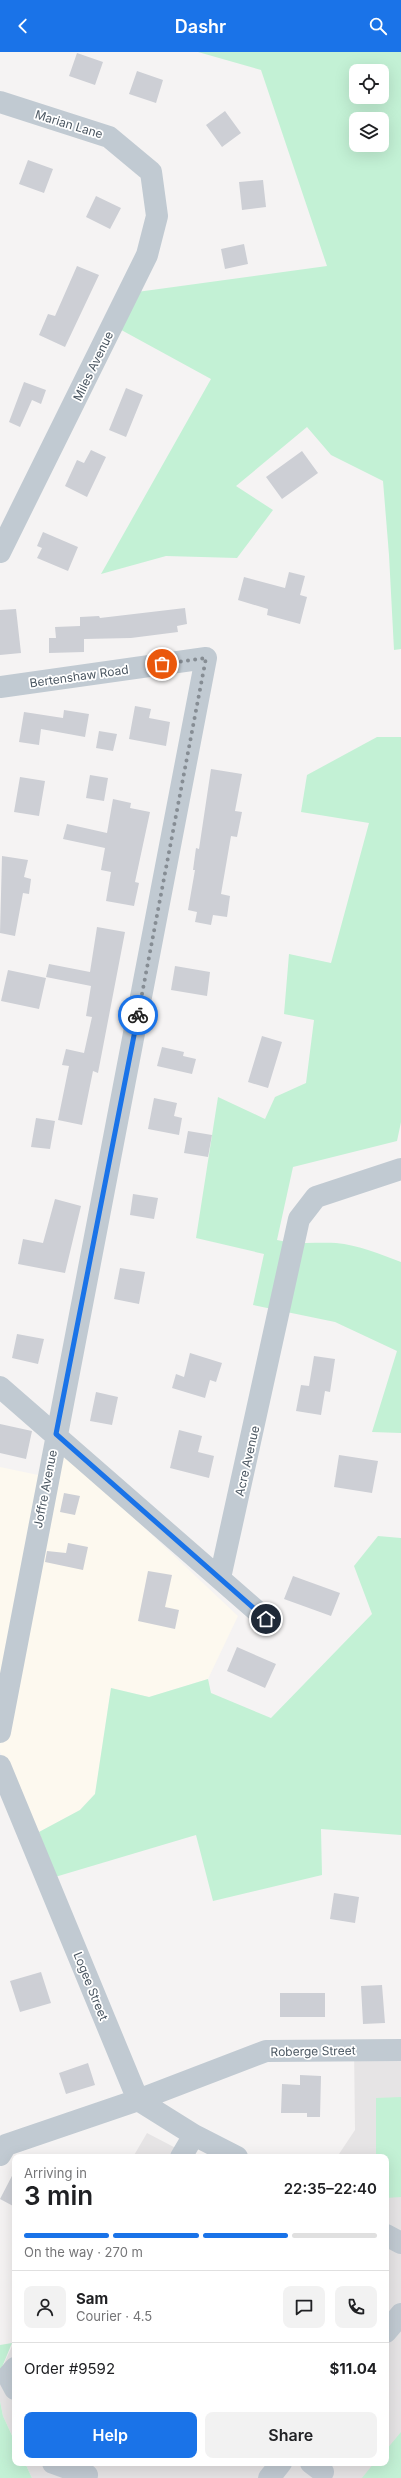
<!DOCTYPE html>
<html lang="en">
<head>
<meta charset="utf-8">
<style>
	body { margin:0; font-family:Inter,sans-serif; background:#f2f2f2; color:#202124; height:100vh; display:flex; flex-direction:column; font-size:15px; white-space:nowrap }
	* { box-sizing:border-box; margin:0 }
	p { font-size:13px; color:#757577 }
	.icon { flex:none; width:22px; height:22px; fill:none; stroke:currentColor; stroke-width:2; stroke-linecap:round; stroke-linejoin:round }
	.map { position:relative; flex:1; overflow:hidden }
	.panel { position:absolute; left:12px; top:2102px; width:377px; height:312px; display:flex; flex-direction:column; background:#fff; border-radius:8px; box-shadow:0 4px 16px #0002 }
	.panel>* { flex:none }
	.fabs { position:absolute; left:349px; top:12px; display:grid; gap:8px }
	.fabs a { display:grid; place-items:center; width:40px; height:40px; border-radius:8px; background:#fff; box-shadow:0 4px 16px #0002; font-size:20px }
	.pin { position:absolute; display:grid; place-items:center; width:34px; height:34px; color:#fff; margin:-17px; border:2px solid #fff; border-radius:50%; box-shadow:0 1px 4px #0007 }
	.courier { position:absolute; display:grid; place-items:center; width:40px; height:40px; margin:-20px; border:3px solid #1a73e8; border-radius:50%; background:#fff; color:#222; box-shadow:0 1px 5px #0007 }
	.overview em { font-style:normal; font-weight:600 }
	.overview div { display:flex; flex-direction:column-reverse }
	.overview { display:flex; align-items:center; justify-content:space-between; height:68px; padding:0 12px }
	h1 { font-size:26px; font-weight:600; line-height:30px }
	.bar { display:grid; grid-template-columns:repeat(4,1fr); gap:6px 4px; align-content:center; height:48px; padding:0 12px }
	.bar i { height:5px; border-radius:3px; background:#e0e0e0 }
	.bar .active { background:#1a73e8 }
	.bar p { grid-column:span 4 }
	.line { display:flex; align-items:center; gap:10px; padding:0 12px; border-top:1px solid #e0e0e0 }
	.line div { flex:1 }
	.round { display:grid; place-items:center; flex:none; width:42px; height:42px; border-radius:8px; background:#f2f2f2 }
	.action { display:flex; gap:8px; margin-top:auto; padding:8px 12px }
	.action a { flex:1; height:46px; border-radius:8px; background:#1a73e8; color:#fff; font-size:16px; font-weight:600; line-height:46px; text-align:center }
	.action a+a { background:#f2f2f2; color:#202124 }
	header { display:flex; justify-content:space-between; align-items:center; height:52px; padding:0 12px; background:#1a73e8; color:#fff; font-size:18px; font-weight:600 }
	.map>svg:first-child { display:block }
	.commercial { fill:#fdf9ef }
	.education { fill:#e6e4e5 }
	.green { fill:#c3f1d5; fill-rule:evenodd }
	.building { fill:#cdcfd5 }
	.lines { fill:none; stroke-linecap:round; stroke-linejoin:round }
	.minor { stroke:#c1cad2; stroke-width:22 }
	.done { stroke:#868d94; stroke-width:4; stroke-dasharray:0 7.2 }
	.route { stroke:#1a73e8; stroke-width:5 }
	.labels { text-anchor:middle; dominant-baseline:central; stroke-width:3.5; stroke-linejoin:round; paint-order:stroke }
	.street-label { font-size:12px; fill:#4a5661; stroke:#fff }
</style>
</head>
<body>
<header><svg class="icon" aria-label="back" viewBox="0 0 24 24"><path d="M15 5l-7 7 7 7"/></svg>Dashr<svg class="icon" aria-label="search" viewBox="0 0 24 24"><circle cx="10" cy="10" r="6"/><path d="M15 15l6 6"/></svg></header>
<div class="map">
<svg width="401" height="2426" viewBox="0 0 401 2426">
	<rect width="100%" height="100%" fill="#f5f3f3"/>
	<path class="commercial" d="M46,1383L238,1564L208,1627L149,1645L111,1636L95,1742L80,1758L39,1780L0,1700V1415L38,1423Z"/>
	<path class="education" d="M401,1992V2426H32L25,2411H386V2105H337L355,2078L354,1994Z
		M147,2081L193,2105H133Z
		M15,2288V2390L3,2364L0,2349V2320Z"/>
	<path class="green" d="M198,0H401V597L394,598L389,503L383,429L331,403L307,375L236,434L273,458L237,506L166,504L101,522L211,327L114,274L137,240L327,214L261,18ZM356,19H382V45H356ZM356,67H382V93H356Z
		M377,685H401V1070L397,1089L293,1115L277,1188C297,1193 315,1190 336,1191C358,1193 380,1202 401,1210V1381L372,1380L397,1299L335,1270L253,1253L264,1202L196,1186L218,1045L265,1067L275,1045L306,1031L314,968L284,962L289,902L331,911L369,771L301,760L307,723Z
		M378,1484L401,1486V1783L321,1777L322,1823L213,1849L196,1783L55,1825L39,1780L80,1758L95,1742L111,1636L149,1645L208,1627L211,1641L271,1666L372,1562L354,1514Z
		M401,2045V2145L386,2146V2105H376V2046Z
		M12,2291L0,2320V2293Z
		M0,2349L3,2364L15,2390V2411H25L32,2426H0Z
		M401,2380V2426H362L374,2411H386V2398Z"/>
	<path class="building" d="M77,1L103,10L95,33L69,24Z
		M137,19L163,28L156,51L129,42Z
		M225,59L241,81L222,95L206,73Z
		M28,108L53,117L44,141L19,132Z
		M263,128L266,155L242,158L239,130Z
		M96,144L121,156L110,177L86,165Z
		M244,192L248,212L225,217L221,197Z
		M77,214L99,223L65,295L39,283L48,262L55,264Z
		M24,330L46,338L41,352L32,348L20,375L9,370Z
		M126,336L143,343L126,385L109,378Z
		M91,398L106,405L87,445L65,434L77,408L84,411Z
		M302,399L318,421L282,447L266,425Z
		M43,480L78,495L68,519L37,506L42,496L37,494Z
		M289,520L305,524L300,543L307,545L300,572L267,563L268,557L238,548L244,525L285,536Z
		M185,556L187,572L177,574L178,580L131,586L84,587V600L49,601V586H56L55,575L80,574V565L99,564L100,566Z
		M16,557L21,601L0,603V558Z
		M135,654L151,657L149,666L170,670L166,694L129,687Z
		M64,658L89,662L85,685L41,677L39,693L19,690L24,660L63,666Z
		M99,679L117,682L113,699L96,696Z
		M211,717L242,722L235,759L242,760L237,785L231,784L221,842L230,844L227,865L213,863L211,873L195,870L197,860L188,858L195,818H193L196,796L199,797Z
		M90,723L108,726L104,749L86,746Z
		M20,725L45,729L39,764L14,760Z
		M113,747L131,751L130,756L150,760L135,830L139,831L134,854L106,849L111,820L101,818L105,796L63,787L67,772L107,781Z
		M2,804L28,808L24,825L31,827L29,842L23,841L15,884L0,881Z
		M97,875L125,880L98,1021L93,1019L82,1073L58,1068L69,1014L62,1013L66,997L84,1001L92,965L86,964L91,934L46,925L49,912L90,920Z
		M175,914L210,920L207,944L171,938Z
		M8,918L46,926L39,957L1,949Z
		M262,984L282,990L268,1036L248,1030Z
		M162,995L184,1000L183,1004L196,1007L192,1022L157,1014Z
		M154,1046L177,1051L174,1064L182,1066L179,1083L148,1077Z
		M36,1066L55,1069L50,1097L31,1095Z
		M188,1079L212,1083L208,1105L184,1101Z
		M133,1142L158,1146L154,1167L130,1163Z
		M55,1147L81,1154L65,1221L18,1212L23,1187L43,1191Z
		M120,1216L145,1220L139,1252L114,1247Z
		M17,1282L44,1287L38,1312L12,1306Z
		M190,1301L222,1311L216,1330L210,1328L205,1346L172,1336L176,1322L184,1325Z
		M314,1304L335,1307L330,1340L325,1339L321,1363L296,1359L301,1333L309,1334Z
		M96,1340L118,1345L112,1373L90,1369Z
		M0,1372L32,1379L26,1407L0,1401Z
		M179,1378L202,1384L198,1400L214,1404L209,1426L170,1416Z
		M339,1403L378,1409L372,1441L334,1435Z
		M64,1441L80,1444L75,1463L60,1460Z
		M68,1491L88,1495L83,1518L45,1510L47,1499L66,1501Z
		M148,1519L172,1523L165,1555L179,1558L175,1577L138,1569Z
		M293,1524L340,1541L331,1564L284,1547Z
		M237,1595L276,1612L265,1636L227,1619Z
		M334,1841L359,1845L355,1871L330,1867Z
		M41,1920L51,1951L20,1960L10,1929Z
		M382,1933L385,1971L363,1972L361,1934Z
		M280,1941H325V1965H280Z
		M88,2011L95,2033L66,2042L59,2021Z
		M300,2023L321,2024L320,2065H307V2061H281L282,2032L300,2033Z
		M15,2118V2155L0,2147Z"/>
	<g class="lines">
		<path class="minor" d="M0,50L109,85L151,120L157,164L147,203L0,500
			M0,635L206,606L0,1680
			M0,1335L266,1567
			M220,1526L299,1167L316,1145L401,1117
			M0,1714L138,2048L194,2083L237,2105
			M0,2103L6,2093L138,2048L266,1999L401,1998
			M181,2105L194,2083
			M386,2183L401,2191
			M386,2280L401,2262
			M15,2316L8,2324L15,2337
			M53,2411L87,2423
			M311,2411L323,2420
			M269,2426L281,2411"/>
	</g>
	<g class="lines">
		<path class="done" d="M138,963L206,606L162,612"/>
		<path class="route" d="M138,963L56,1382L266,1567"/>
	</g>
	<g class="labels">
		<g class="street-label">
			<text transform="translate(69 72) rotate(17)">Marian Lane</text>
			<text transform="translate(93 314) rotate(-64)">Miles Avenue</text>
			<text transform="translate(79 624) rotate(-8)">Bertenshaw Road</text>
			<text transform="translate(247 1409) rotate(-77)">Acre Avenue</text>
			<text transform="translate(45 1437) rotate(-79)">Joffre Avenue</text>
			<text transform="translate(91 1934) rotate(68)">Logee Street</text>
			<text transform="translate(313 1999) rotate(-1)">Roberge Street</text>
		</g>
	</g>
</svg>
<div class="fabs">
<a><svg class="icon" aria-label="locate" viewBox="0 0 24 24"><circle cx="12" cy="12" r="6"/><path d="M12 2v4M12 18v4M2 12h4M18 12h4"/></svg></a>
<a><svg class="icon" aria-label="layers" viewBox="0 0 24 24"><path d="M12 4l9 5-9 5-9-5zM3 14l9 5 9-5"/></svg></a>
</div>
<div class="pin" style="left:162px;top:612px;background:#ea580c"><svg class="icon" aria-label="bag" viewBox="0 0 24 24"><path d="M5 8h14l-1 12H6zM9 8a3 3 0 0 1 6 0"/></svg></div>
<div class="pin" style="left:266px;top:1567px;background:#1f2937"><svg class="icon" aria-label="home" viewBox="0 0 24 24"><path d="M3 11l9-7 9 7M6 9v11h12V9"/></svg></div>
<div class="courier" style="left:138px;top:963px"><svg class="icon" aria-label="bike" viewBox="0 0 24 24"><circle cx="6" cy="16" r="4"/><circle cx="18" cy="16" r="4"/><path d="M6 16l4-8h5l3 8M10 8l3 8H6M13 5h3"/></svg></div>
<section class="panel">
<div class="overview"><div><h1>3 min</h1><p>Arriving in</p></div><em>22:35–22:40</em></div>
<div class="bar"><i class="active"></i><i class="active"></i><i class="active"></i><i></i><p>On the way · 270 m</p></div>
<div class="line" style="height:72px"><a class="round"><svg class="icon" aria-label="person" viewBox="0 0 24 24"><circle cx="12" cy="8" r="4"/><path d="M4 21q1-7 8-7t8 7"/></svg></a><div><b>Sam</b><p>Courier · 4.5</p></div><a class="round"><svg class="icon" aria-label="chat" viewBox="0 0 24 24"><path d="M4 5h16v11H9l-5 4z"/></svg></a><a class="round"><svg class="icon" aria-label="phone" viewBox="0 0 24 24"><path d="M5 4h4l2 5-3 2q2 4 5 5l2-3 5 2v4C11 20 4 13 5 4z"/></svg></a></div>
<div class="line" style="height:52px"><div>Order #9592</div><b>$11.04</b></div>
<div class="action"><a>Help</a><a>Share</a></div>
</section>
</div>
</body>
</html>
